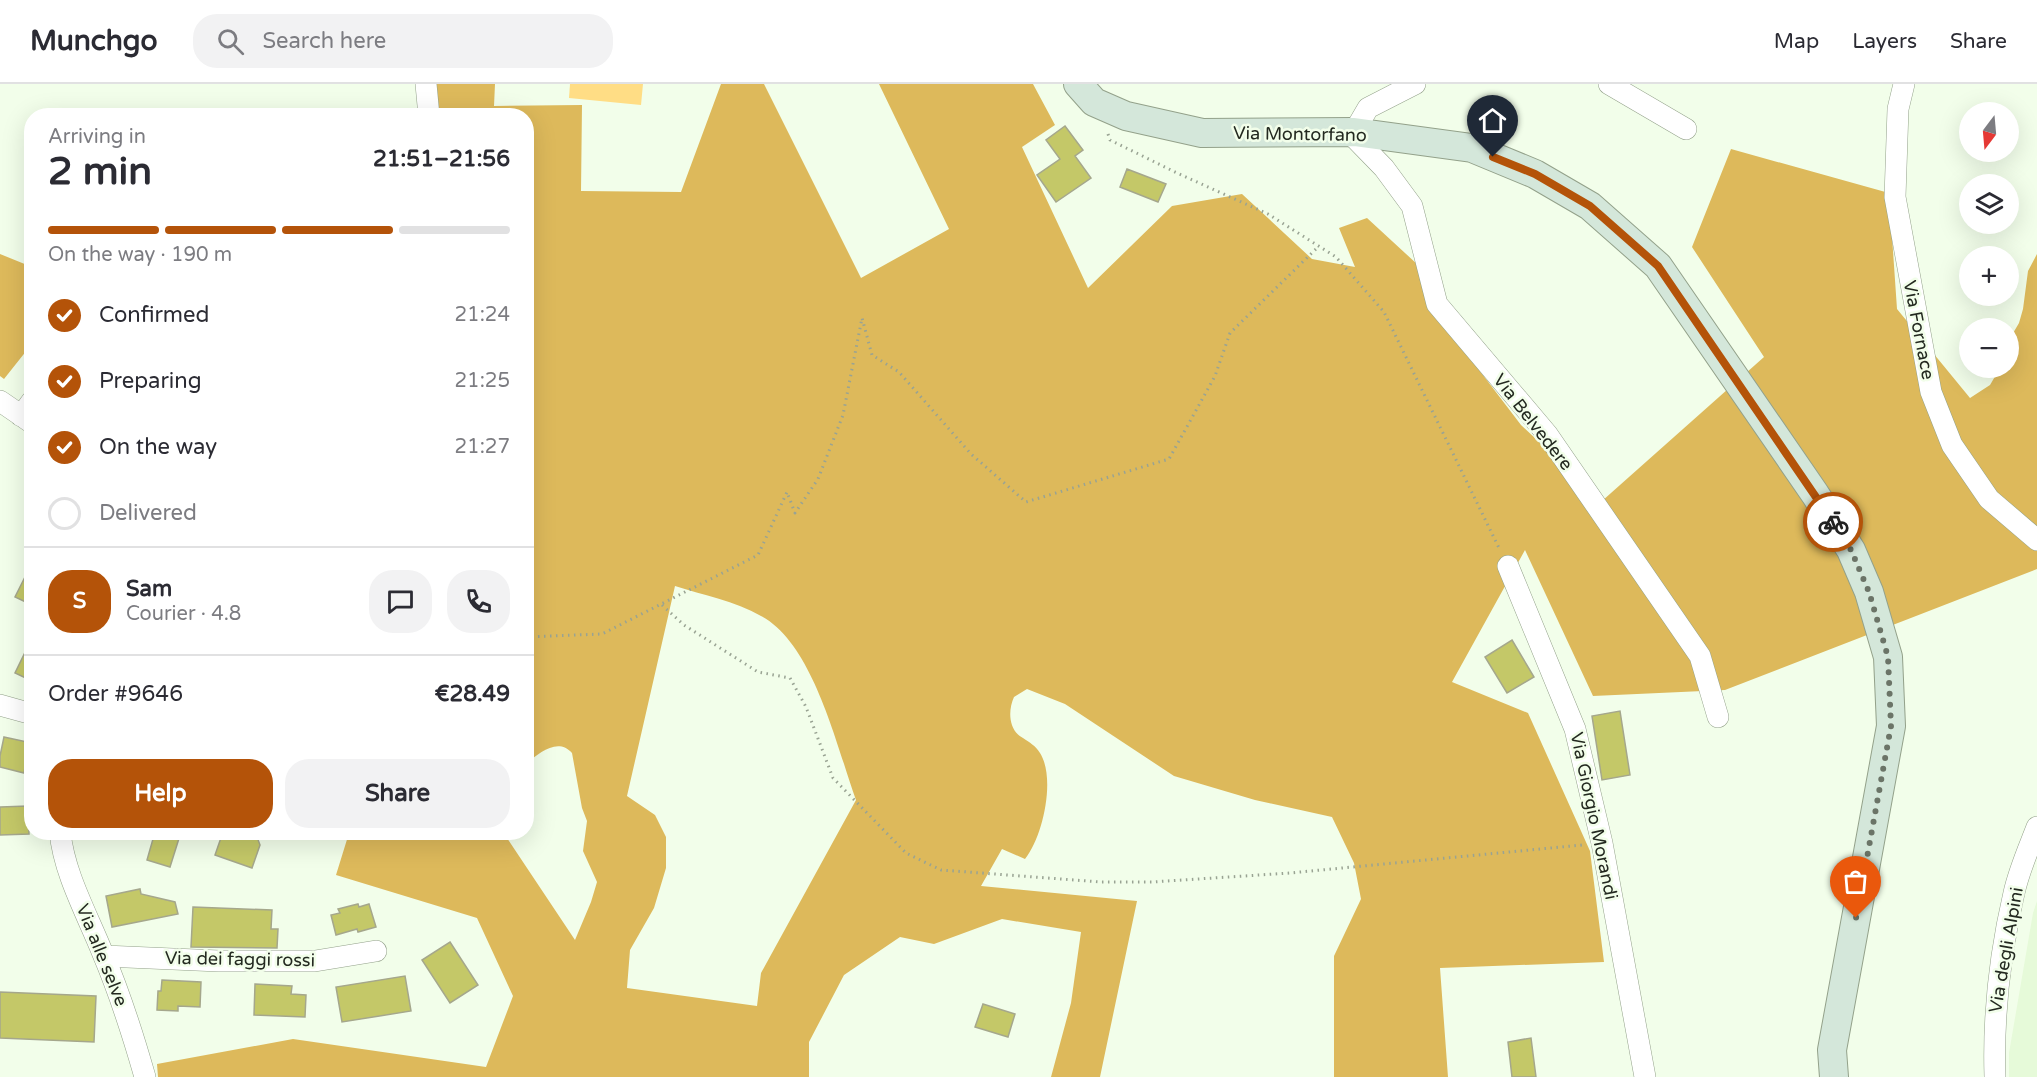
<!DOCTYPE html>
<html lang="en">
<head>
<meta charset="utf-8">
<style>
	body { margin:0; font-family:"Varela Round",sans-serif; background:#f2f2f3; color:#2b2b33; height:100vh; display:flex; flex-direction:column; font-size:22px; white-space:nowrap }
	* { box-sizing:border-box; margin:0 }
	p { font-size:20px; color:#7c7c81 }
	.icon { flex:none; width:33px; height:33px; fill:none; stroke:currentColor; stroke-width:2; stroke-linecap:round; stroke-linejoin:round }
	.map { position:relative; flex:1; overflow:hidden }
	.side { position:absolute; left:24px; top:24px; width:510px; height:732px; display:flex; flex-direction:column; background:#fff; border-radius:24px; box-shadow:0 6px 24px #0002 }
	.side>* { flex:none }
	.needle { width:39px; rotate:196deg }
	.fabs { position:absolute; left:1959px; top:18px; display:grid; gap:12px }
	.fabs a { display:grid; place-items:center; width:60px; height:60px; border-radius:50%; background:#fff; box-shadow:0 6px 24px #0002; font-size:30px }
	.pin { position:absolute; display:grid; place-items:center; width:51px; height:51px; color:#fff; margin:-62px -26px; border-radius:50% 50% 50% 0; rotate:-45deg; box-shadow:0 0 6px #0007 }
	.pin .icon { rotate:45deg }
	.courier { position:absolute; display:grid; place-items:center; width:60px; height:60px; margin:-30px; border:4px solid #b45309; border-radius:50%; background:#fff; color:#222; box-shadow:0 2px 8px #0007 }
	.headline em { font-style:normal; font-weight:700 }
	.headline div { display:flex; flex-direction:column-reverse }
	.headline { display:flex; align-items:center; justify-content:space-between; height:102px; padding:0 24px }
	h1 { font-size:39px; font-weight:700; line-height:45px }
	.bar { display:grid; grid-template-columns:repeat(4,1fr); gap:9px 6px; align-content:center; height:72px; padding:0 24px }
	.bar i { height:8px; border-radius:4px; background:#e1e1e2 }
	.bar .active { background:#b45309 }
	.bar p { grid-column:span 4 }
	.line { display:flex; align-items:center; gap:15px; padding:0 24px; border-top:2px solid #e1e1e2 }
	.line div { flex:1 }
	.round { display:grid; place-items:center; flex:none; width:63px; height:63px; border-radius:24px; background:#f2f2f3 }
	ol { padding:0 24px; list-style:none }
	li { display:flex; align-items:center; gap:18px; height:66px }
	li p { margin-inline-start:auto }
	li .icon { padding:6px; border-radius:50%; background:#b45309; color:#fff; stroke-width:4 }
	li:last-child { color:#7c7c81 }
	li i { width:33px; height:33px; border:3px solid #e1e1e2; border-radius:50% }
	.cta { display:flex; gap:12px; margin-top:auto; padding:12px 24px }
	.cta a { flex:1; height:69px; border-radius:24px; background:#b45309; color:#fff; font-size:24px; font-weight:700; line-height:69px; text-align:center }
	.cta a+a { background:#f2f2f3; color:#2b2b33 }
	header { display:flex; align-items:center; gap:36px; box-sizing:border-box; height:84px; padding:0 30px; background:#fff; border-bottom:2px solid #e1e1e2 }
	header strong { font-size:28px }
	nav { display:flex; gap:33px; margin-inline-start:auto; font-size:21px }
	.search { width:420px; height:54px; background:#f2f2f3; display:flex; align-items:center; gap:15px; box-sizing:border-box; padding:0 21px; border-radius:24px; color:#7c7c81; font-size:22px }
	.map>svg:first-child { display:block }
	.built { fill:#e6fad9 }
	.green { fill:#ffdd85 }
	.forest { fill:#ddb95b; fill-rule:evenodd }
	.building { fill:#c4c868; stroke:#a5a78c; stroke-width:1.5 }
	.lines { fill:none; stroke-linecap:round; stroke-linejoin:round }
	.street-casing { stroke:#93a18a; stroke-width:22 }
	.secondary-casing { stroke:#93a18a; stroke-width:30 }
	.path { stroke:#99a393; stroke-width:3; stroke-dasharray:1.5 4.5; stroke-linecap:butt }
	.street { stroke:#fff; stroke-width:21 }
	.secondary { stroke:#d4e7da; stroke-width:28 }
	.done { stroke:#6b7467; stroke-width:6; stroke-dasharray:0 10.8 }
	.route { stroke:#b45309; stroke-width:8 }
	.labels { text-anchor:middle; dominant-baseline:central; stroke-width:5; stroke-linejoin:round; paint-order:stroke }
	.street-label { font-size:18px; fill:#232920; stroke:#f2feea }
</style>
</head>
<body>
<header>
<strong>Munchgo</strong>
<div class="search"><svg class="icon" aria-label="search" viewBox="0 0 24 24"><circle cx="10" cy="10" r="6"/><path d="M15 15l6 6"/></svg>Search here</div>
<nav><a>Map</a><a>Layers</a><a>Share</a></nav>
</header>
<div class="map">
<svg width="2037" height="993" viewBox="0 0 2037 993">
	<rect width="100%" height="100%" fill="#f2feea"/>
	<path class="built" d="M2037,817V993H2009V969L2033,829Z"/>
	<path class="green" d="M570,0H643L641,21L569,14Z"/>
	<path class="forest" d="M436,0H495L494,22L582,21L581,107L681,108L721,0H764L861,194L949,145L879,0H1033L1055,41L1022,63L1088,204L1172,122L1242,110L1312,175L1355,183L1339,144L1367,134L1443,204L1449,235L1473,278L1521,341L1602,417L1764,273L1692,163L1731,65L1889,109L1897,225L1970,314L1990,301L2000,284H2008L2009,256L2019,239L2023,225L2028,187L2037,170V485L1725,606L1593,612L1525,466L1452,598L1528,629L1590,767L1604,878L1440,884L1448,993H1334V872L1361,815L1354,779L1332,733L1255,716L1174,692L1065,620L1027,605L1014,613C1008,626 1008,646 1023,654C1030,659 1035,661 1040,669C1056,694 1043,753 1025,775L1002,765L981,802L1137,817L1100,993H1051L1071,919L1081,848L1002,835L934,860L900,853L844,891L809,958V993H158L157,980L293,955L486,983L513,912L477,834L336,791L349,749H506L507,754L575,856L591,818L597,798L583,767L587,737L582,724L572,669C558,653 539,669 527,679L526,32L439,31ZM675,502C703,511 735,517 761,532C814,560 837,664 856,716L761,889L757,922L627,904L630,866L654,824L666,784V753L655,731L627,712Z
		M0,170L32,183L31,261L4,295L0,292Z"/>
	<path class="building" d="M1065,42L1083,66L1075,72L1091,94L1056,118L1037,91L1060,75L1046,56Z
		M1127,85L1166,100L1158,118L1120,103Z
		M32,479V521L15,513Z
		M32,554V597L15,589Z
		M1512,556L1534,593L1507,609L1485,573Z
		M1620,627L1630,691L1602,696L1592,632Z
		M4,653L32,659V685L25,683L24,689L0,683V672Z
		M28,722L29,750L0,751V723Z
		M155,748H181L170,783L147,776Z
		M223,748H244L257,753L260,761L252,784L215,771Z
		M140,805L141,810L175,818L178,830L112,843L106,812Z
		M358,820L359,823L369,820L376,843L358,848L357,845L336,851L331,831L340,829L338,825Z
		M193,823L272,826L271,845H278L277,864L191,863Z
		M450,858L478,901L450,919L422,876Z
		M405,892L411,927L342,938L336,903Z
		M162,896L201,898L200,923L178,922V927L157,926L158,907H161Z
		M255,900L292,902L291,910L306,911L305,933L254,931Z
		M0,908L96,912L94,958L0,954Z
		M983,920L1015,930L1008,953L975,943Z
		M1531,954L1536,993H1512L1508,958Z"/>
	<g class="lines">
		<g class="street-casing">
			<path id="street" d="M426,0L429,32
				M1609,0L1686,45
				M1904,0L1898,25L1895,113L1931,308L1952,361L1989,415L2037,456
				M1349,48L1384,84L1412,122L1437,220L1547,350L1700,572L1718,633
				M1354,48L1368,24L1415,0
				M0,317L32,339
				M21,332L32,317
				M1508,482L1575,645L1602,759L1645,993
				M0,621L32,630
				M60,748C64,790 88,832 103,870C120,910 133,951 145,993
				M104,872L219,877H315L376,867
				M1995,993C1993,931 2000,869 2014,809C2019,786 2029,764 2037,743"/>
		</g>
		<g class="secondary-casing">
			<path id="secondary" d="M1078,0L1094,18L1126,32L1202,49L1354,48L1472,64L1535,90L1590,122L1658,182L1815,410L1851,466L1869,508L1888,573L1891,642L1832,966L1834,993"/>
		</g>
		<path class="path" d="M1108,50L1110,56L1177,89L1268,130L1336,173L1384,228L1500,466
			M662,521L684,541L758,588L790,594L806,623L833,694L906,769L941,786L1101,798H1152L1290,789L1582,761
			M526,553L602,550L758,471L787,408L795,429L818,395L843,331L862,234L872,271L899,288L971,370L1026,418L1169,375L1215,292L1230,249L1319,162"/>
		<use href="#street" class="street"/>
		<use href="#secondary" class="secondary"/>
	</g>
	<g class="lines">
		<path class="done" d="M1833,438L1851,466L1869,508L1888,573L1891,642L1856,834"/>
		<path class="route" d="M1493,73L1535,90L1590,122L1658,182L1833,438"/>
	</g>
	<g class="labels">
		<g class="street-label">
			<text transform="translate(1300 50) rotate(1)">Via Montorfano</text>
			<text transform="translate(1919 246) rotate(79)">Via Fornace</text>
			<text transform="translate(1533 338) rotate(52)">Via Belvedere</text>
			<text transform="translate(1594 732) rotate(78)">Via Giorgio Morandi</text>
			<text transform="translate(2006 866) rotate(-80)">Via degli Alpini</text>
			<text transform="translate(102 871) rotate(68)">Via alle selve</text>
			<text transform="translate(240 875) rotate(1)">Via dei faggi rossi</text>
		</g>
	</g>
</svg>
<div class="fabs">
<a><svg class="needle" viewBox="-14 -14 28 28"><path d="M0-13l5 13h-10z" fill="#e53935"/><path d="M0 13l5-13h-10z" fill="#7c7c81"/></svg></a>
<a><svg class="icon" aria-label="layers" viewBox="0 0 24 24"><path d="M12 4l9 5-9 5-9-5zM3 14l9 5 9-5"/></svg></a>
<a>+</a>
<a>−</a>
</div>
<div class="pin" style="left:1856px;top:834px;background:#ea580c"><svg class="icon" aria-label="bag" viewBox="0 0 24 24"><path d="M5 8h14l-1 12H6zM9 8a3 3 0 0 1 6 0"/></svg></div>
<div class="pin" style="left:1493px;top:73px;background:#1f2937"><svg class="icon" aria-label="home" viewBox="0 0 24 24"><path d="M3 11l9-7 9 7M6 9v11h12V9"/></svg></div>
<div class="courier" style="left:1833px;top:438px"><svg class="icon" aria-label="bike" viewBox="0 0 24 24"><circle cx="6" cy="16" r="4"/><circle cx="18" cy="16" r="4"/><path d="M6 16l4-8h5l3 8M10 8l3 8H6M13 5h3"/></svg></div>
<section class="side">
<div class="headline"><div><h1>2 min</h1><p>Arriving in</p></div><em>21:51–21:56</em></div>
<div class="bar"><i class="active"></i><i class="active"></i><i class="active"></i><i></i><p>On the way · 190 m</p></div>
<ol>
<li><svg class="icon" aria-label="check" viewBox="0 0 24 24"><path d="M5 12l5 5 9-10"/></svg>Confirmed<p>21:24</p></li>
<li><svg class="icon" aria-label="check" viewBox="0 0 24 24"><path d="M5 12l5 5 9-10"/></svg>Preparing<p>21:25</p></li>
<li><svg class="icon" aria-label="check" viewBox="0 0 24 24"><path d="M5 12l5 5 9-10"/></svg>On the way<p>21:27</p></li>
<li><i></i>Delivered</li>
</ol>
<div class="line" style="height:108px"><b class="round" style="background:#b45309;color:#fff">S</b><div><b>Sam</b><p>Courier · 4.8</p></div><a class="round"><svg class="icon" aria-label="chat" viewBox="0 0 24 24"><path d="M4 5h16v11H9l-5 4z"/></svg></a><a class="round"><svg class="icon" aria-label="phone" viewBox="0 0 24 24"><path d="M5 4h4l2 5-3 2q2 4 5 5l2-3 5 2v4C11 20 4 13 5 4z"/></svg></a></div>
<div class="line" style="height:78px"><div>Order #9646</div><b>€28.49</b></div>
<div class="cta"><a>Help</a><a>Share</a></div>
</section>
</div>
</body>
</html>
